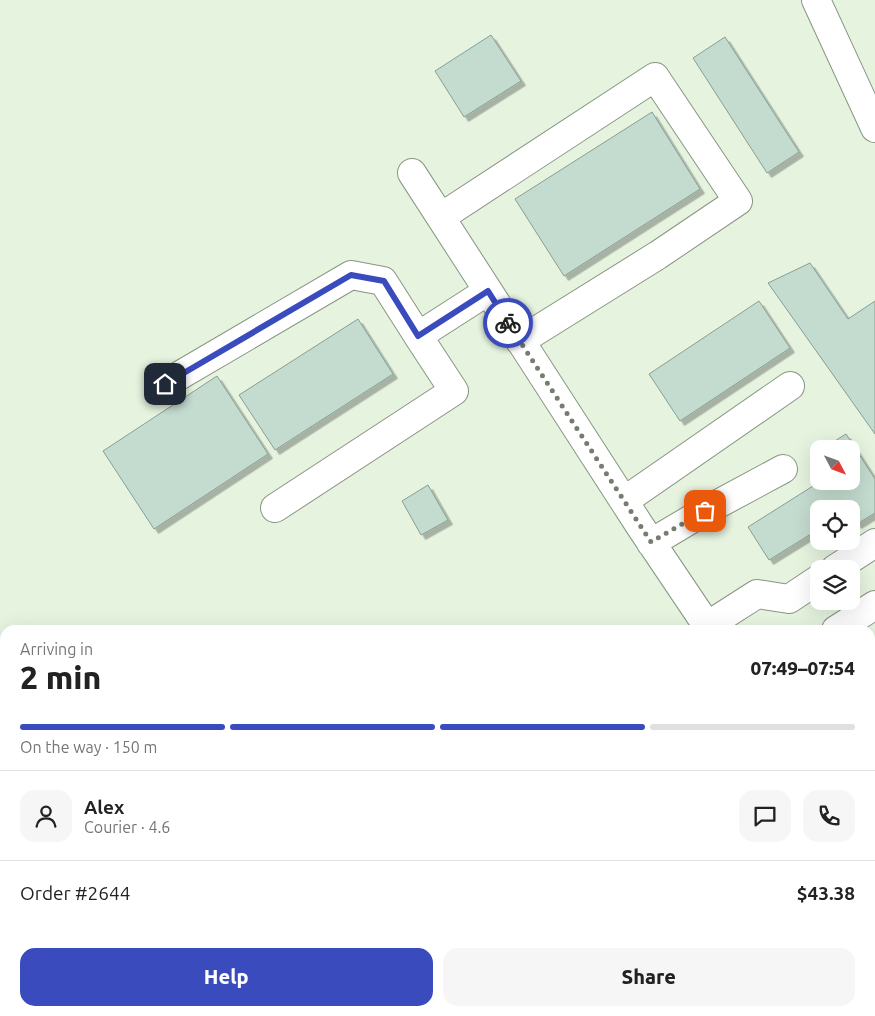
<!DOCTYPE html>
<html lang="en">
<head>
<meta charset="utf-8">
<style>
	body { margin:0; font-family:Ubuntu,sans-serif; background:#f6f6f6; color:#222; height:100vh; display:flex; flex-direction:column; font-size:19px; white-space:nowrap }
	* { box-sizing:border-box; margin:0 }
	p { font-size:16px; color:#767676 }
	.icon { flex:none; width:28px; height:28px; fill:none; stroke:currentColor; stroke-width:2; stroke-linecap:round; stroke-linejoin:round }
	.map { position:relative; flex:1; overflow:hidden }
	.details { position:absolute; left:0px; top:625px; width:875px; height:391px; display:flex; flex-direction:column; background:#fff; border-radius:15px 15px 0 0; box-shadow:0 5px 20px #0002 }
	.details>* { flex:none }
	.needle { width:32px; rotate:131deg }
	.tools { position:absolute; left:810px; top:440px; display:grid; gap:10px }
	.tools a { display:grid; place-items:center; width:50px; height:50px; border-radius:10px; background:#fff; box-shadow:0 5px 20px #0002; font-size:25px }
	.pin { position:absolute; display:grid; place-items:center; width:42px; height:42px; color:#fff; margin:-21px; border-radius:10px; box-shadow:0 2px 8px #0006 }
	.courier { position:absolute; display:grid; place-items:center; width:50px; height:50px; margin:-25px; border:4px solid #3a4bbe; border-radius:50%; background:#fff; color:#222; box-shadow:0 1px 6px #0007 }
	.summary em { font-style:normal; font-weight:800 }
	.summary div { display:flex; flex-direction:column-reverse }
	.summary { display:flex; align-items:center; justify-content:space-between; height:85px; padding:0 20px }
	h1 { font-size:32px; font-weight:800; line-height:38px }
	.bar { display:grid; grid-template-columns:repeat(4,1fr); gap:8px 5px; align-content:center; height:60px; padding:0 20px }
	.bar i { height:6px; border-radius:4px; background:#e0e0e0 }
	.bar .selected { background:#3a4bbe }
	.bar p { grid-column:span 4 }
	.line { display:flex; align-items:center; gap:12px; padding:0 20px; border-top:1px solid #e0e0e0 }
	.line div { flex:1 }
	.round { display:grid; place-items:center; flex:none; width:52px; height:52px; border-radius:15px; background:#f6f6f6 }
	.action { display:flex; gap:10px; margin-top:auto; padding:10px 20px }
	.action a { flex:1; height:58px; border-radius:15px; background:#3a4bbe; color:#fff; font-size:20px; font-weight:800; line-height:58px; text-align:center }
	.action a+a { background:#f6f6f6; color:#222 }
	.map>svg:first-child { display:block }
	.forest { fill:#cab28a }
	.building { fill:#c4dbcf; stroke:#899f93; filter:url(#shadow) }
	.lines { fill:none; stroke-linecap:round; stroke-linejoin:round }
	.minor-casing { stroke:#899583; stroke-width:30 }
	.minor { stroke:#fff; stroke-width:28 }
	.done { stroke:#757d71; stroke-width:5; stroke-dasharray:0 9 }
	.route { stroke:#3a4bbe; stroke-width:6 }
</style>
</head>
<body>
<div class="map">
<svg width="875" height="1016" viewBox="0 0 875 1016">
	<defs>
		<filter id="shadow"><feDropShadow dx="4.5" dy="4.5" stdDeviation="0" flood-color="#0004"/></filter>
	</defs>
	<rect width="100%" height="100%" fill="#e5f3df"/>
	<path class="forest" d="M129,1011H211L203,1016H120Z"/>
	<path class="building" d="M491,35L521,81L464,117L435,71Z
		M725,37L799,152L767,173L693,58Z
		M652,112L700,189L564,276L515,199Z
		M810,263L848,319L875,301V434L768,283Z
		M759,301L790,348L680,421L649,374Z
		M358,319L393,374L275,450L239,395Z
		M217,376L268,454L154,529L103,451Z
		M846,434L875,479V513L857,524L851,515V509H819V529L769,560L748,527L821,481H851V449H822Z
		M428,485L448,520L421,535L402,501Z
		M875,739V780L870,784V743Z
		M411,1011H422L426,1016H405Z
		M634,1011H647L671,1014V1016H633Z"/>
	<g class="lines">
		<g class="minor-casing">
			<path id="minor" d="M816,0L875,128
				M412,173L640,526L710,630
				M441,217L655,77L738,201L658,255L520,341
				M165,384L351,275L383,281L418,336L488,291
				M624,501L790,386
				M275,508L454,391L418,336
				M651,543L705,511L783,469
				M835,569L875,543
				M707,626L757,594L789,599L819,579
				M836,630L875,605
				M870,878L875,886
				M246,1016L254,1011
				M717,1016L718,1011"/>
		</g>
		<use href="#minor" class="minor"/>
	</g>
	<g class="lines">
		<path class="done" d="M508,323L651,542L705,511"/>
		<path class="route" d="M165,384L351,275L384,281L418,336L488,291L508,323"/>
	</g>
</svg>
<div class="tools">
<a><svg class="needle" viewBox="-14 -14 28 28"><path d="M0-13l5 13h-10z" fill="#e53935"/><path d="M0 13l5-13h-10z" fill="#767676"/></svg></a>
<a><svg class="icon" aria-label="locate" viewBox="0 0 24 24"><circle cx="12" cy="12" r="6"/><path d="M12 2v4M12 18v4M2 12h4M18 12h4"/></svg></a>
<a><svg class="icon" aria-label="layers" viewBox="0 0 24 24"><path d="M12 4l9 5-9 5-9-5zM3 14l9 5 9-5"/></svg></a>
</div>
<div class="pin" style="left:705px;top:511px;background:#ea580c"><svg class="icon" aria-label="bag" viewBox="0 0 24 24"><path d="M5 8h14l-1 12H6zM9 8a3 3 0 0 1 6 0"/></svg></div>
<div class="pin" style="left:165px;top:384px;background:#1f2937"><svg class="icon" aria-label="home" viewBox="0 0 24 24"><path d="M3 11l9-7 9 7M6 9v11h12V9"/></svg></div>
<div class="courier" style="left:508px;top:323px"><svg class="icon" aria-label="bike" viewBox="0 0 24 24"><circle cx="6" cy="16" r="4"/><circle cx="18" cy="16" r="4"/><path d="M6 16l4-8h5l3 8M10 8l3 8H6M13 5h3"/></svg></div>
<section class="details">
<div class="summary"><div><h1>2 min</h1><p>Arriving in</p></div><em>07:49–07:54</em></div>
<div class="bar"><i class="selected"></i><i class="selected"></i><i class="selected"></i><i></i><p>On the way · 150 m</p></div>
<div class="line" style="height:90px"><a class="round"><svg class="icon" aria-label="person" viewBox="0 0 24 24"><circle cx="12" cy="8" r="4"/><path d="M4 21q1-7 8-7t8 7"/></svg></a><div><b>Alex</b><p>Courier · 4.6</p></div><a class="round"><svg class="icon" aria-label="chat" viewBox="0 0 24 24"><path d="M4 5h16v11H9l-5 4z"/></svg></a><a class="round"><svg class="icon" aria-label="phone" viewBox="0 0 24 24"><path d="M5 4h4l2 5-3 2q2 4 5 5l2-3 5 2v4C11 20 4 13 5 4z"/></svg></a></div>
<div class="line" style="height:65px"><div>Order #2644</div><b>$43.38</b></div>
<div class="action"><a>Help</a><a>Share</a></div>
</section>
</div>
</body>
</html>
